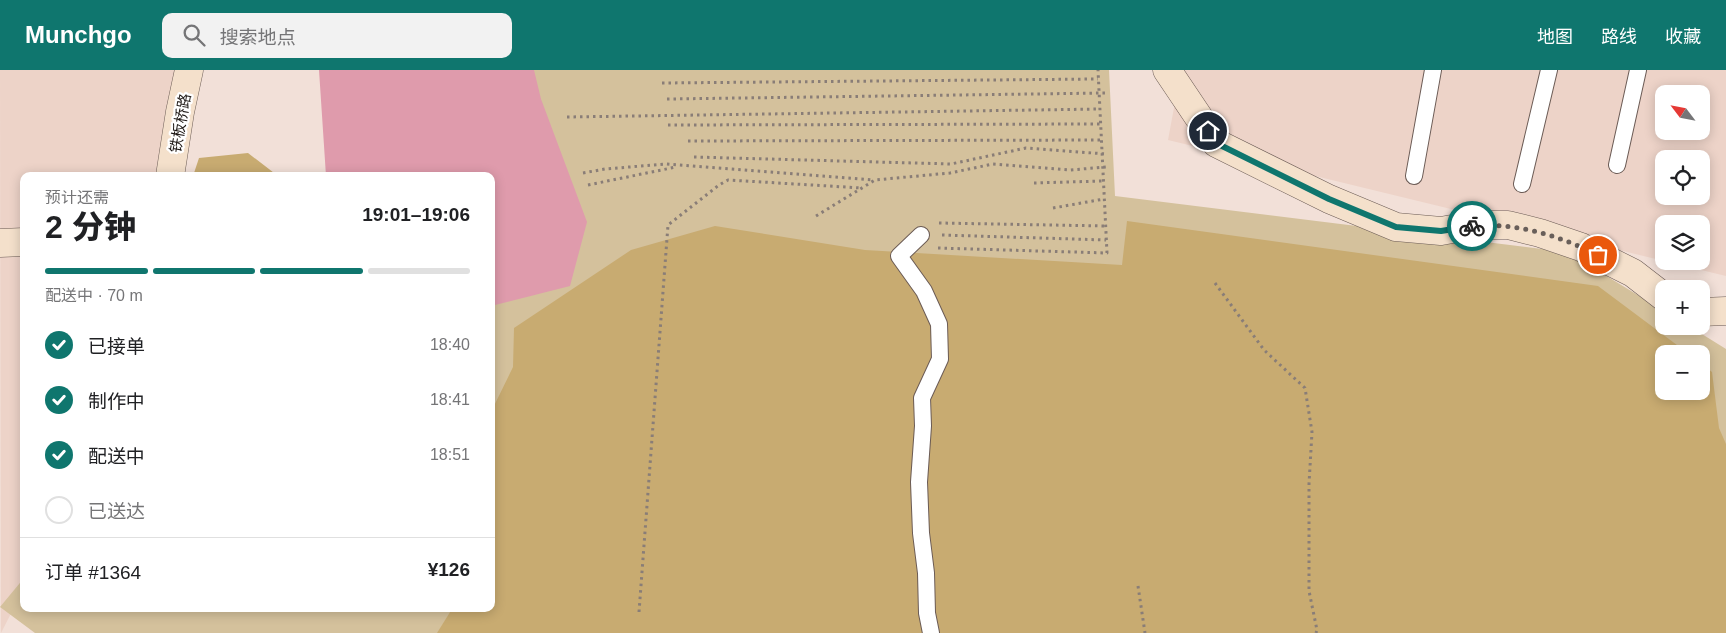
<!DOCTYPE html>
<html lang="zh">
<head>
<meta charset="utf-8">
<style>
	body { margin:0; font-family:Arial,"Noto Sans SC",sans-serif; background:#f2f2f2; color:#202124; height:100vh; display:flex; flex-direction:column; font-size:19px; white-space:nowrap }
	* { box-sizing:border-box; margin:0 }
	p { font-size:16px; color:#757577 }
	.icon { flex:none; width:28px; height:28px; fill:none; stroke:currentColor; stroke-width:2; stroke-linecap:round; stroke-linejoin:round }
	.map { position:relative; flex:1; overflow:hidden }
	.details { position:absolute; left:20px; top:102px; width:475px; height:440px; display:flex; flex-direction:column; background:#fff; border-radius:10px; box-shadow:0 2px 12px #0003 }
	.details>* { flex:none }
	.needle { width:32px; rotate:302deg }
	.tools { position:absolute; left:1655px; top:15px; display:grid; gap:10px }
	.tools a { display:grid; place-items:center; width:55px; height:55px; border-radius:10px; background:#fff; box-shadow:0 2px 12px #0003; font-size:25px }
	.pin { position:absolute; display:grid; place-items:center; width:42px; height:42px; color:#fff; margin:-21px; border:2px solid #fff; border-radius:50%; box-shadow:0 1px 5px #0007 }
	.courier { position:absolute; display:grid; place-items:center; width:50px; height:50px; margin:-25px; border:4px solid #0f766e; border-radius:50%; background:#fff; color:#222; box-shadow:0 1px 6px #0007 }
	.head em { font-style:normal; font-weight:800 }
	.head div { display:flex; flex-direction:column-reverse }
	.head { display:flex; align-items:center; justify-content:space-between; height:85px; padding:0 25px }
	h1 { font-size:32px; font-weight:800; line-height:38px }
	.bar { display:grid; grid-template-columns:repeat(4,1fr); gap:8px 5px; align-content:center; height:60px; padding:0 25px }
	.bar i { height:6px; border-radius:4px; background:#e0e0e0 }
	.bar .current { background:#0f766e }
	.bar p { grid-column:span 4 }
	.line { display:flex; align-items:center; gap:12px; padding:0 25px; border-top:1px solid #e0e0e0 }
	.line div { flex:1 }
	ol { padding:0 25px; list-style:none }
	li { display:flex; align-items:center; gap:15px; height:55px }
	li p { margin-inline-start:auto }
	li .icon { padding:5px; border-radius:50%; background:#0f766e; color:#fff; stroke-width:4 }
	li:last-child { color:#757577 }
	li i { width:28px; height:28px; border:2px solid #e0e0e0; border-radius:50% }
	header { display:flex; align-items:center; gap:30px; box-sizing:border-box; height:70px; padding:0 25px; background:#0f766e; color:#fff }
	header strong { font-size:24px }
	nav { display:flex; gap:28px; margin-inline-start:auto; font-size:18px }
	.search { width:350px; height:45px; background:#f2f2f2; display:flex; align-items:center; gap:12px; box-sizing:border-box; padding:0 18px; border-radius:10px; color:#757577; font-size:19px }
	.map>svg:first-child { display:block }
	.built { fill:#edd3c8; fill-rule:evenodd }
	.green { fill:#d4c19c; fill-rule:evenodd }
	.forest { fill:#c8ab71 }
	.water { fill:#df9bac }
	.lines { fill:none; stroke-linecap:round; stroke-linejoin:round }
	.lane-casing { stroke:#6b5b55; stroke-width:18 }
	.secondary-casing { stroke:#6b5b55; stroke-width:29 }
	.path { stroke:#897d77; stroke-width:3; stroke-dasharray:2.5 4; stroke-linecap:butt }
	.lane { stroke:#fff; stroke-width:16 }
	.secondary { stroke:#f4e0cb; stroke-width:28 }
	.done { stroke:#695f5a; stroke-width:5; stroke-dasharray:0 9 }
	.route { stroke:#0f766e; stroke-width:6 }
	.labels { text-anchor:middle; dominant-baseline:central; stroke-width:4.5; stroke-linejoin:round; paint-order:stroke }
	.street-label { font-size:15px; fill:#1f1916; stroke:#fff }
</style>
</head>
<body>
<header>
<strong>Munchgo</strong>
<div class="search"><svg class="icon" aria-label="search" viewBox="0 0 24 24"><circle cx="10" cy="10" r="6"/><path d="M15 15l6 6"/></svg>搜索地点</div>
<nav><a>地图</a><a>路线</a><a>收藏</a></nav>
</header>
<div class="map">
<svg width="1726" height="563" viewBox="0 0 1726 563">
	<rect width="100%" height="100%" fill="#f2e0d8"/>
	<path class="built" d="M0,0H176L157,106H24V518L1,563Z
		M1181,0H1726V206L1664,191H1701V154H1664V191L1168,70ZM1664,24H1701V61H1664ZM1664,89H1701V126H1664Z"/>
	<path class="green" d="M366,0H1109L1115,126L1567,182L1664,241V256H1689L1726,279V563H35L0,537L24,508V539H491V106ZM1664,284H1701V321H1664Z"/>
	<path class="forest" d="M248,83L278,106H193L199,88Z
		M1127,151L1598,216L1689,284H1664V321H1701V293L1712,302L1719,358L1726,374V563H437L452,539H491V478L493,475L491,471V342L513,297L514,258L631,180L715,156L865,180L1122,195Z"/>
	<path class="water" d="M319,0H534L541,29L587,152L570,216L491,236V106H326Z"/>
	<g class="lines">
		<g class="lane-casing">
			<path id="lane" d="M1617,95L1638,0
				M1414,106L1433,0
				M1522,114L1549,0
				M921,165L899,186L924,221L939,254L940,289L922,328L923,356L919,412L921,463L926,503L927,543L931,563"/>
		</g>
		<g class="secondary-casing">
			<path id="secondary" d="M1167,0L1216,73L1329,129L1396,157L1441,161L1474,155H1508L1540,163L1581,177L1633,203L1664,227
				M170,106L180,42L189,0
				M0,173L24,172
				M1701,242L1726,241"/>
		</g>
		<path class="path" d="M662,13L1098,9
			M667,29L1105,23
			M567,47L1100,39
			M668,55L1100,54
			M688,71L1104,70
			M694,87L951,94L1026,78L1106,84
			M583,103L605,99L666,94L874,110
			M1034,113L1103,111
			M588,115L676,97
			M1053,138L1104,129
			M816,146L875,110L950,103L993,94L1070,100L1106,97
			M939,153L1106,156
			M942,165L1106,170
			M938,178L1107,183L1098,0
			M1215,213L1264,280L1305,318L1312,362L1309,414V521L1317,560L1316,563
			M1138,516L1145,563
			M639,542L668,155L719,115L728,110L862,118"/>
		<use href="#lane" class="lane"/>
		<use href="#secondary" class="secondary"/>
	</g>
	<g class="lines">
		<path class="done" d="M1472,156C1516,152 1560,166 1598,185"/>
		<path class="route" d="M1208,61L1216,73L1329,129L1396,157L1441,161L1472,156"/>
	</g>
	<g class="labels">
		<g class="street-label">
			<text transform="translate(180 53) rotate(-80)">铁板桥路</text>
		</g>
	</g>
</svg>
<div class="tools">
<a><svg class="needle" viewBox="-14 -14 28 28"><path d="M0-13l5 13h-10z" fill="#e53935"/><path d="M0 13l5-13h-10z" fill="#757577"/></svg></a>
<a><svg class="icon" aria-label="locate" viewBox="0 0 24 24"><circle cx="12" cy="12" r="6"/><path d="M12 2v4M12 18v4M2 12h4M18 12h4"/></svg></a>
<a><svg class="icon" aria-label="layers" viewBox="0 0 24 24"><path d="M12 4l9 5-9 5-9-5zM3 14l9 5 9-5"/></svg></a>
<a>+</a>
<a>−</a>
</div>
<div class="pin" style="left:1598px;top:185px;background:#ea580c"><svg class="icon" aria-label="bag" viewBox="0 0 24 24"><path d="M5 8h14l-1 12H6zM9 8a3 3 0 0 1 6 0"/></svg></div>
<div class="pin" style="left:1208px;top:61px;background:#1f2937"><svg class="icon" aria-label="home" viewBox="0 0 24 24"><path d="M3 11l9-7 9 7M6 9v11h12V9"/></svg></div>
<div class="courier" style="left:1472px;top:156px"><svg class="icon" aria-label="bike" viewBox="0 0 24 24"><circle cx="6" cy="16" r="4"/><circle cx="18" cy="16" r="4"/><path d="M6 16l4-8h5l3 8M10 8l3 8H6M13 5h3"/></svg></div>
<section class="details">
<div class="head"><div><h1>2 分钟</h1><p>预计还需</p></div><em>19:01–19:06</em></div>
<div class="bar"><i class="current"></i><i class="current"></i><i class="current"></i><i></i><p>配送中 · 70 m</p></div>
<ol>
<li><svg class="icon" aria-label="check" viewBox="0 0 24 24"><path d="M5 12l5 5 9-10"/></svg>已接单<p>18:40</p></li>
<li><svg class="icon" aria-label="check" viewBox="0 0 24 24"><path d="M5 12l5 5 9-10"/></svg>制作中<p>18:41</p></li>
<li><svg class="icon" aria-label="check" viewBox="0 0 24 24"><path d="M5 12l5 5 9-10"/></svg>配送中<p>18:51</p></li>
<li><i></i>已送达</li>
</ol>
<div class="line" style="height:65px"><div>订单 #1364</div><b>¥126</b></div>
</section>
</div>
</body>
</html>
